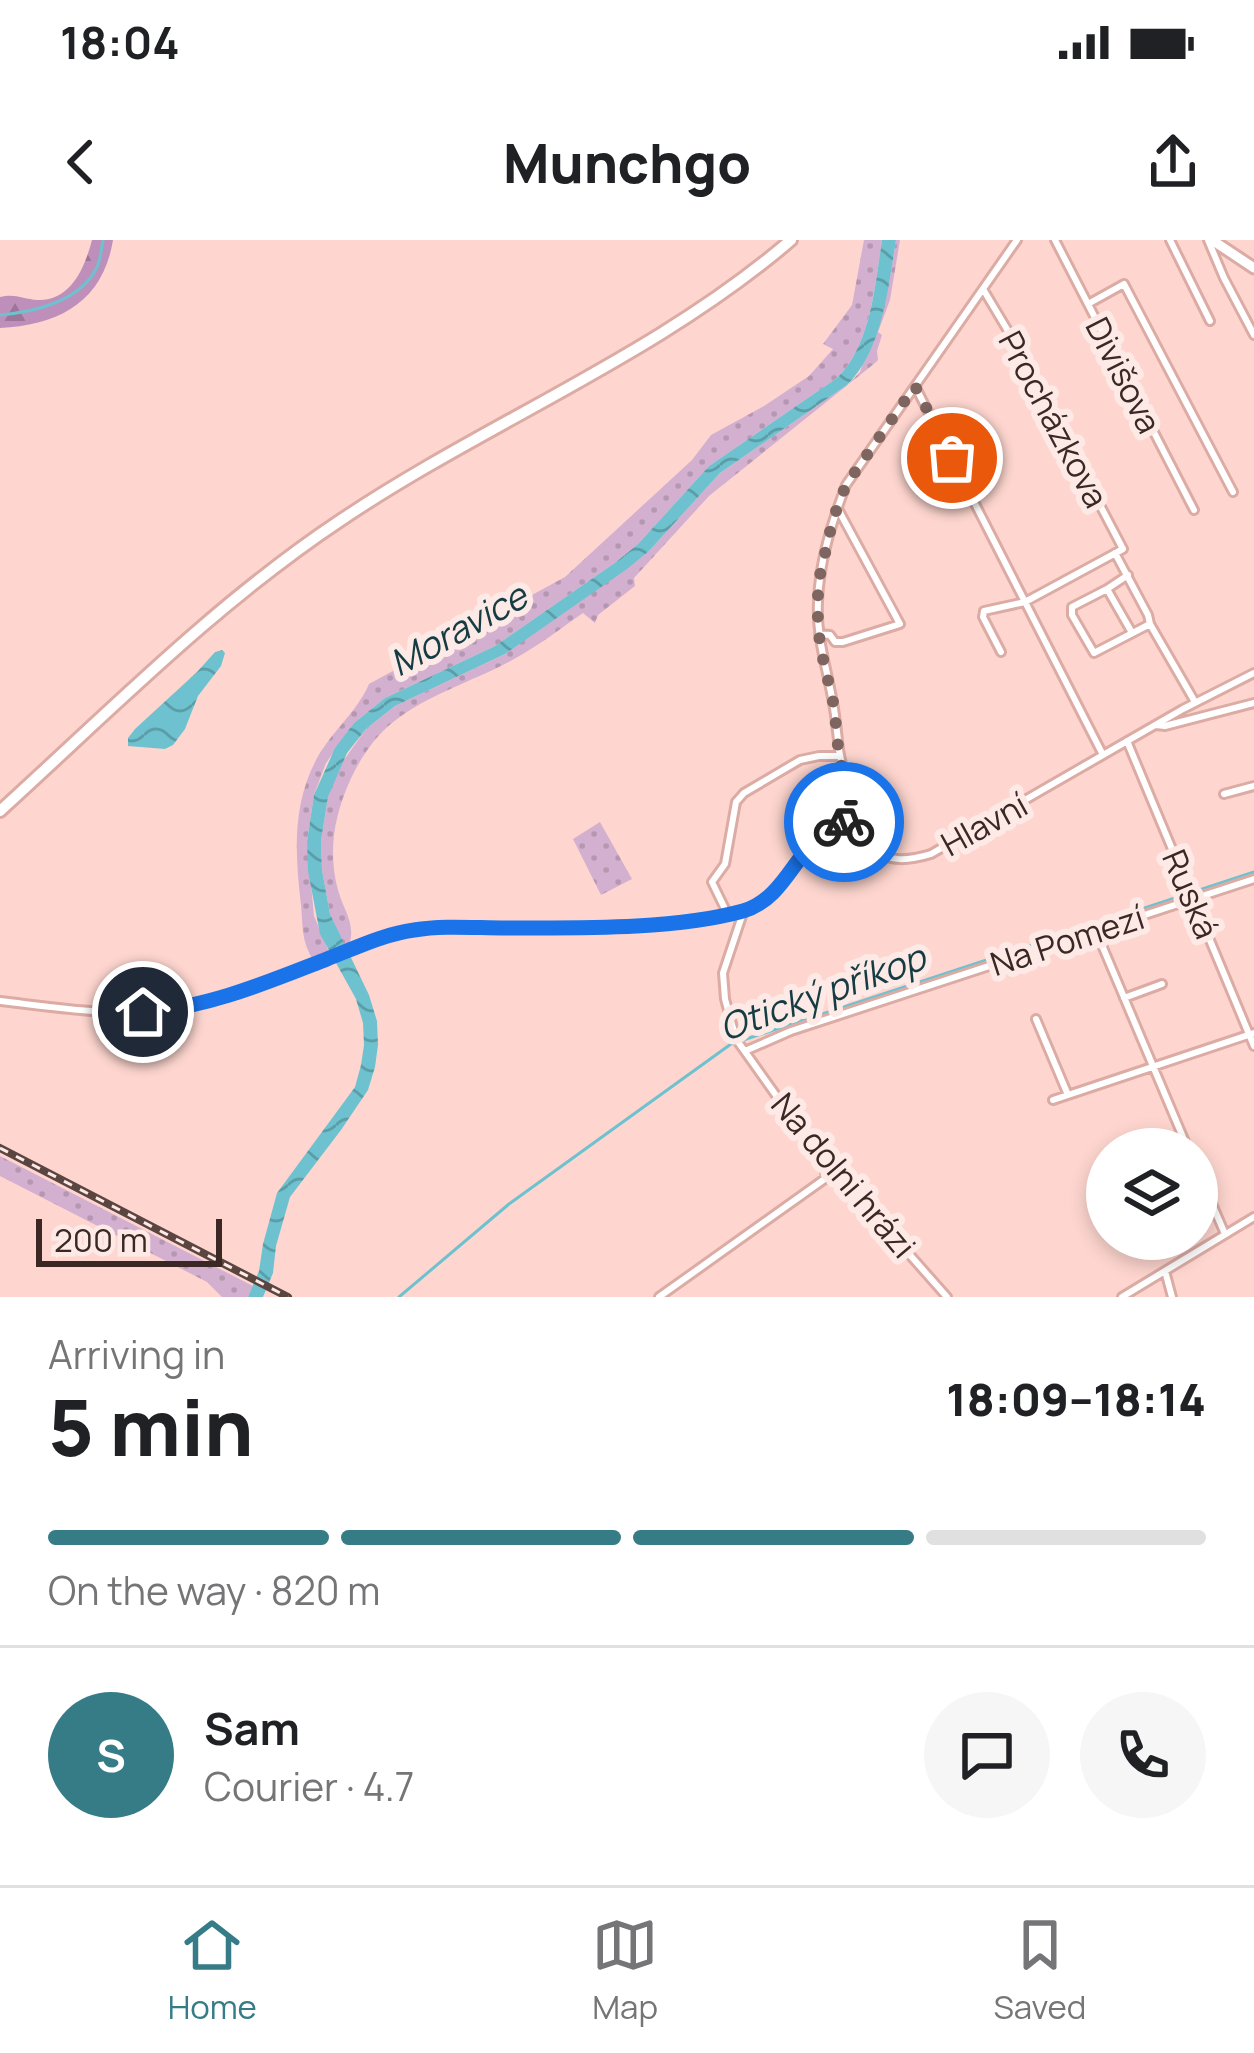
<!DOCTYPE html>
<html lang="en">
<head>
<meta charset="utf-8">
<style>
	body { margin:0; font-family:Manrope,sans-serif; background:#f6f6f6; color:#202124; height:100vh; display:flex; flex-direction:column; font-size:45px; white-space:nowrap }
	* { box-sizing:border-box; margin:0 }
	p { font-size:39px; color:#757577 }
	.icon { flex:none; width:66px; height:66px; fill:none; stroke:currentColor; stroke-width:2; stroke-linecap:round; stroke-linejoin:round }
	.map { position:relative; height:1057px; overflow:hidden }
	.side { display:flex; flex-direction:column; background:#fff; flex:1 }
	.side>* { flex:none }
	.controls { position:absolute; left:1086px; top:888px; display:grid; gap:24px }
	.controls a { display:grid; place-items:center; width:132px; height:132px; border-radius:50%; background:#fff; box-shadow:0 6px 18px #0003; font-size:60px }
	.scale { position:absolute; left:36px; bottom:30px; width:186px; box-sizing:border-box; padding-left:12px; border:6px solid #3b2825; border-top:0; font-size:33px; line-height:42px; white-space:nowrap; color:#3b2825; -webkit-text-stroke:9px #fde9e5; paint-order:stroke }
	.pin { position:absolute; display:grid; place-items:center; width:102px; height:102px; color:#fff; margin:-51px; border:6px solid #fff; border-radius:50%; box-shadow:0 3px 12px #0007 }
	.courier { position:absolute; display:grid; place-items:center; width:120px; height:120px; margin:-60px; border:9px solid #1a73e8; border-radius:50%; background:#fff; color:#222; box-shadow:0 3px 15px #0007 }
	.overview em { font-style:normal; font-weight:800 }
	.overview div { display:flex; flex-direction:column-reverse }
	.overview { display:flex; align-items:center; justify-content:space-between; height:204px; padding:0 48px }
	h1 { font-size:78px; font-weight:800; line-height:90px }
	.bar { display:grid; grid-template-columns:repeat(4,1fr); gap:18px 12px; align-content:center; height:144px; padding:0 48px }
	.bar i { height:15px; border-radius:9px; background:#e0e0e0 }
	.bar .active { background:#367c87 }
	.bar p { grid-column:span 4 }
	.line { display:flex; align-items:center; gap:30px; padding:0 48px; border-top:3px solid #e0e0e0 }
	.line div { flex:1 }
	.round { display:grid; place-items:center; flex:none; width:126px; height:126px; border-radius:63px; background:#f6f6f6 }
	.status { display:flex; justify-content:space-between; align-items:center; height:84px; padding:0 60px; background:#fff; direction:ltr }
	.status svg { height:33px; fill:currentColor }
	header { display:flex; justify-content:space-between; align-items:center; height:156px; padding:0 48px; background:#fff; font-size:54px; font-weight:800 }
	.menu { display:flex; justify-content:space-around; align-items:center; height:168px; border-top:3px solid #e0e0e0; background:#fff; font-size:33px; color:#757577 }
	.menu a { display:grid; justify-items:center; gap:6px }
	.menu .active { color:#367c87 }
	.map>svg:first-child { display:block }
	.grass { fill:url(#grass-dots) }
	.forest { fill:url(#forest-firs) }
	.water { fill:url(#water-waves) }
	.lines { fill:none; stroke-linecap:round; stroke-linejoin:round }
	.stream { stroke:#6ec2cf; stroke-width:3 }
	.minor-casing { stroke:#dbaba4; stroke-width:12 }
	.secondary-casing { stroke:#dbaba4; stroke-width:15 }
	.primary-casing { stroke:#dbaba4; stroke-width:16 }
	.minor { stroke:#fff; stroke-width:6 }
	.secondary { stroke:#fff; stroke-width:9 }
	.primary { stroke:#fff; stroke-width:10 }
	.rail-casing { stroke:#5b4541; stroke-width:8 }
	.rail { stroke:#fde9e5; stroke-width:3; stroke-dasharray:9; stroke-linecap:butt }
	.done { stroke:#7f6560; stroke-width:12; stroke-dasharray:0 21.6 }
	.route { stroke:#1a73e8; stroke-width:15 }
	.labels { text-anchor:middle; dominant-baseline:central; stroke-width:12; stroke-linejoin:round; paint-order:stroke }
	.street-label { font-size:33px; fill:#3b2825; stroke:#fde9e5 }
	.water-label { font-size:36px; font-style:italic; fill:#143c42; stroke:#fde9e5 }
</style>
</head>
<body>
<div class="status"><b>18:04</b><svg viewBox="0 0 49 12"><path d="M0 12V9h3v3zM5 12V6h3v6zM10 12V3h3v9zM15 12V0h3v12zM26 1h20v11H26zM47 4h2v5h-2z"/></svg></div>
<header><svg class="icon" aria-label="back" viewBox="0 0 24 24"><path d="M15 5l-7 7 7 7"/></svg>Munchgo<svg class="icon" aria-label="share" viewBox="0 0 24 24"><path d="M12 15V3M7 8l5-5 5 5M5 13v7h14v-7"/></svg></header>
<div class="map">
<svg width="1254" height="1057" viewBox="0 0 1254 1057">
	<defs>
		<pattern id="grass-dots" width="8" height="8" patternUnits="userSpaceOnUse" patternTransform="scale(3)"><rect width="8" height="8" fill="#d3b0d0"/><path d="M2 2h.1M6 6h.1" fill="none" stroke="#b697b2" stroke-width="1.8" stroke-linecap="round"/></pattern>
		<pattern id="forest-firs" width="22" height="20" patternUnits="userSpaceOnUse" patternTransform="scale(3)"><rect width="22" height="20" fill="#be8fbb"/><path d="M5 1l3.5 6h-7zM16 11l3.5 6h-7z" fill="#9c7598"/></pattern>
		<pattern id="water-waves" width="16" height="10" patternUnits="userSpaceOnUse" patternTransform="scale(3)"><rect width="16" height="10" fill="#6ec2cf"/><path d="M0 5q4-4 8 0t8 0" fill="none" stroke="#5c9ea8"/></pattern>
	</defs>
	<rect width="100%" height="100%" fill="#fed6cf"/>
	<path class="grass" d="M864,0H882C875,45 871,105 837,138L709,226L638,304L616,322L495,406L385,458L354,483L326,523L314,555L307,601L314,676L329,712L312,718C301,699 303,685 301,665C295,614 292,566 316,520C331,492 357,472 369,444L565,337L692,220L711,195L764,166L809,136L833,109L823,104L852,65Z
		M896,0H900L890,60L878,92L882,95L877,111L878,120L875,123L709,256L634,338L635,346L598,375L595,383L583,373C560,389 538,406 514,419C475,441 427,454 392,483C361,508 339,556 334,595C332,613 333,633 338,650C343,669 355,682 350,702L344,706L330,674L322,630L321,601L328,557L339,527L366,489L395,466L505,414L649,311L720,233L847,145L860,132L890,36Z
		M600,582L632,639L601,655L573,599Z
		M0,916L253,1046L248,1057H222L207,1042L0,936Z"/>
	<path class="forest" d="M92,0H113C103,62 59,85 0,88V57C15,53 23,59 38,60C71,61 85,27 92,0Z"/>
	<path class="water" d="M882,0H896C888,48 883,109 847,145L720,233L649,311L627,329L505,414L395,466L366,489L347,513L328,557L321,601L322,630L330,674L369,755L377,781L378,805L375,827L368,850L341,890L290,957L276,1006L273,1033L263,1057H248L259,1031L263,1004L277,953L355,847L361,825L364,805L363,783L356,759L320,694L308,631L307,601L314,555L335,508L354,483L385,458L495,406L616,322L638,304L709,226L837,138C871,105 875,45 882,0Z
		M222,410L225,413L221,426L198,456L185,489L173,505L165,509L128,506V498L135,489L197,432L215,412Z"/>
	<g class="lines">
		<path class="stream" d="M0,75C33,72 79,62 96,29C101,20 101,10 103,0
			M399,1057L509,964L731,804L1254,632"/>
		<g class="minor-casing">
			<path id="minor" d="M1055,0L1194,270
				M1170,0L1210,81
				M1208,0L1224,38L1254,95
				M983,49L1014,101L1123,309L1025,362L984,371L983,377L1001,412
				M1088,64L1124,44L1233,252
				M915,146L1103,515
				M1115,313L1148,375L1150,384
				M1128,335L1107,349L1131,391
				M1107,349L1072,367V375L1094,413L1150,384L1195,462
				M819,394L830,395L835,402H843L900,384L838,269
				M1156,485L1165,486L1254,463
				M1127,501L1254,806
				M1224,554L1254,546
				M852,581C855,558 842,533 839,509C837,493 836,478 833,463C827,429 816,396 818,362C819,322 832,282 846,245L1017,0
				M852,581C859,589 863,599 871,607C887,624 911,620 931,614L1183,469L1254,433
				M744,670L723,733L725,759L736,799L805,896L947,1057
				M727,673L712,642L725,624L736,562L744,553L800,520L819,516H839
				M1096,691L1188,909
				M1124,758L1162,744
				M0,761C61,768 130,780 191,766C238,755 284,736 329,718C357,707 386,694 416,689C446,685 476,687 507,688C576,688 678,690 743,671C793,656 802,584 852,581
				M1036,779L1068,855
				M745,811L791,791L1254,639
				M1053,860L1254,793
				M1197,929L1225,994
				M1165,1031L1172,1057
				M659,1057L826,938L823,919
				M1122,1057L1254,977"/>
		</g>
		<g class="secondary-casing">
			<path id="secondary" d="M1212,0L1254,28"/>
		</g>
		<g class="primary-casing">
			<path id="primary" d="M0,571C110,471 216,363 341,280C487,182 656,116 791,0"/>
		</g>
		<use href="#minor" class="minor"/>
		<use href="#secondary" class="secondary"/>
		<use href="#primary" class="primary"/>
		<g class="rail-casing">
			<path id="rail" d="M0,908L288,1057"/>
		</g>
		<use href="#rail" class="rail"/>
	</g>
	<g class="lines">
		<path class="done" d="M844,582L852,581L853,574L839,516L834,466L820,406L817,365L820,335L833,279L846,245L915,146L952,218"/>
		<path class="route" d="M143,772C207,768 268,742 327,719C355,708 384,694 414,690C444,685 475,688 506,688C579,688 674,690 743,671C791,657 798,595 844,582"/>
	</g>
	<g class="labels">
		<g class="street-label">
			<text transform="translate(1124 135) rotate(63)">Divišova</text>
			<text transform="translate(1054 179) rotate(62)">Procházkova</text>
			<text transform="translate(984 584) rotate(-29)">Hlavní</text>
			<text transform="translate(1191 654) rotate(67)">Ruská</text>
			<text transform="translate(1067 700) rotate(-18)">Na Pomezí</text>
			<text transform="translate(844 935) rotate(50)">Na dolni hrázi</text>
		</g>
		<g class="water-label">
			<text transform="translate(458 389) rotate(-29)">Moravice</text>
			<text transform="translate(822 752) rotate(-20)">Otický příkop</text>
		</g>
	</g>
</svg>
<div class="controls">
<a><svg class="icon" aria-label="layers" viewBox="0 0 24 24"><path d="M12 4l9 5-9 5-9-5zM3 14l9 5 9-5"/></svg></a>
</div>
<div class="scale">200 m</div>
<div class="pin" style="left:952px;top:218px;background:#ea580c"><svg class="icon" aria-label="bag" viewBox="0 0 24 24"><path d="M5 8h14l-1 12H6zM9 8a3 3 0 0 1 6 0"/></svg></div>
<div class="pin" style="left:143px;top:772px;background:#1f2937"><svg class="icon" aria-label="home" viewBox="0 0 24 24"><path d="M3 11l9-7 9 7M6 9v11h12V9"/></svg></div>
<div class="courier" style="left:844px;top:582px"><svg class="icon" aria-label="bike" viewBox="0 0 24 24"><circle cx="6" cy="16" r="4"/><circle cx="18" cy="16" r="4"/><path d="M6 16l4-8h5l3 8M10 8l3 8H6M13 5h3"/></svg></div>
</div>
<section class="side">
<div class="overview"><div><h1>5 min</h1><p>Arriving in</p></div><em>18:09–18:14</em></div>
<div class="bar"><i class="active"></i><i class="active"></i><i class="active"></i><i></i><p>On the way · 820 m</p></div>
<div class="line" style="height:216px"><b class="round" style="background:#367c87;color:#fff">S</b><div><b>Sam</b><p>Courier · 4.7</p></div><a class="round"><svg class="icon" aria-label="chat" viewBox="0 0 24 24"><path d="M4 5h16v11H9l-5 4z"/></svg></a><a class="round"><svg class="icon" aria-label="phone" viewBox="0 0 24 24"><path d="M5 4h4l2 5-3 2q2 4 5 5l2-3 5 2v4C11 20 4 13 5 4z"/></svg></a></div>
</section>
<nav class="menu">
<a class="active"><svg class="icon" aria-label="home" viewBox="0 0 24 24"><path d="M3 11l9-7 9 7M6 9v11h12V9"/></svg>Home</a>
<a><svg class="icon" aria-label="map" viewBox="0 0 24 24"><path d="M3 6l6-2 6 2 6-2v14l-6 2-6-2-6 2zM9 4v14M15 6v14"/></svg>Map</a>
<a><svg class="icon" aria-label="saved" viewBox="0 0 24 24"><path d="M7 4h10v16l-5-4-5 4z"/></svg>Saved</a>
</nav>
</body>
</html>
